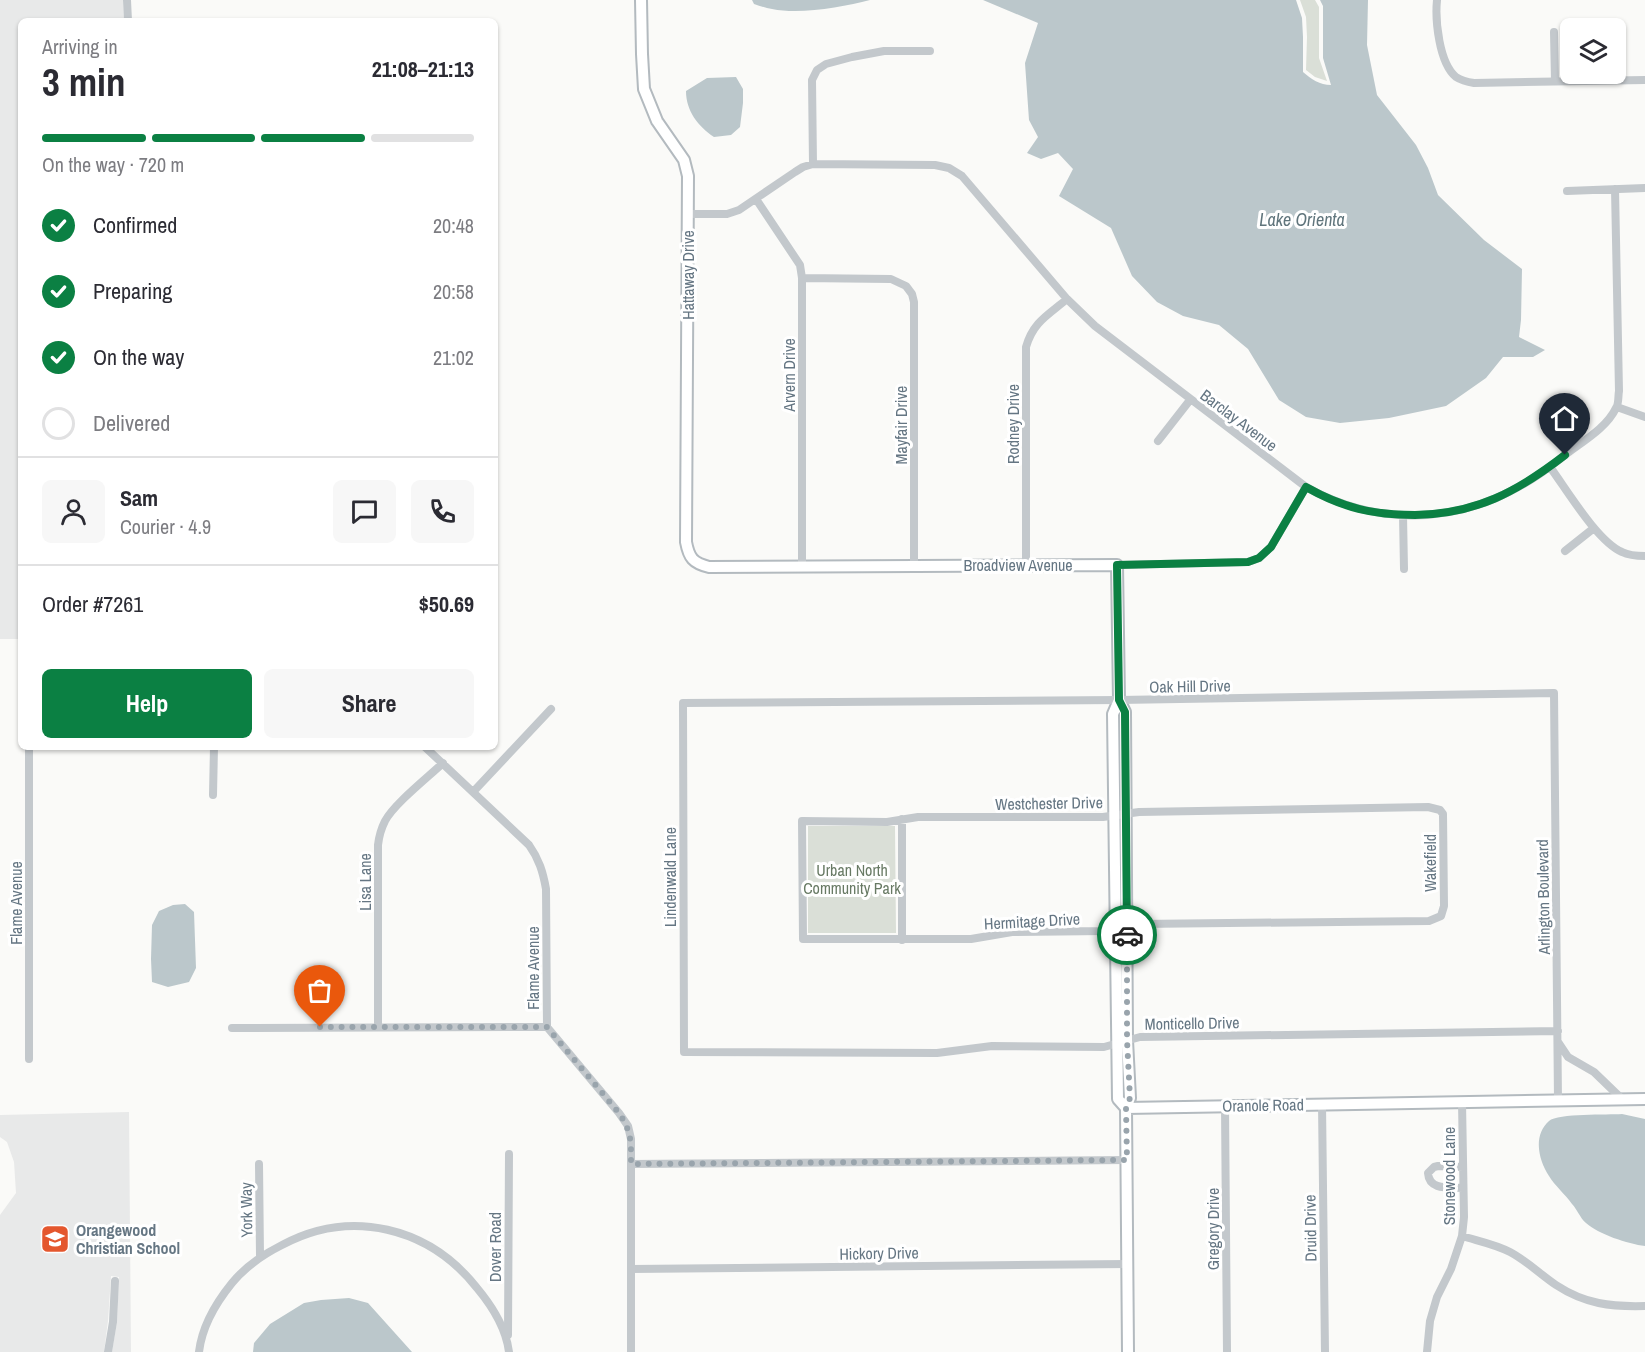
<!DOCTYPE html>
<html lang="en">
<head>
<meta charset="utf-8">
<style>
	body { margin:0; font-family:"Archivo Narrow",sans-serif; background:#f7f7f7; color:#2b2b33; height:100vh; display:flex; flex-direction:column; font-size:22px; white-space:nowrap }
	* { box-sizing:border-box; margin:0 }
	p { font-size:20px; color:#7c7c81 }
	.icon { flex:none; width:33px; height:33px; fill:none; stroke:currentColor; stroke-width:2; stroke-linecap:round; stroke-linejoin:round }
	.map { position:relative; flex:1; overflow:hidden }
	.sheet { position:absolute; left:18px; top:18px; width:480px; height:732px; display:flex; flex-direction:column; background:#fff; border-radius:9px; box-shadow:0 2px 4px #0004 }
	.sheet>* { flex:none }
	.tools { position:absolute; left:1560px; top:18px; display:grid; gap:12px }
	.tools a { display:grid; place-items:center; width:66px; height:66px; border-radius:9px; background:#fff; box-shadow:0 2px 4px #0004; font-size:30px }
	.pin { position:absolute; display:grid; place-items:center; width:51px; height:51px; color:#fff; margin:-62px -26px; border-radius:50% 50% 50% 0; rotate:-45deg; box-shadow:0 0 6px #0007 }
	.pin .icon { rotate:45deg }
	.courier { position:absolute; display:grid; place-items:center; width:60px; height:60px; margin:-30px; border:4px solid #0b8043; border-radius:50%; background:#fff; color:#222; box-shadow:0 2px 8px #0007 }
	.head em { font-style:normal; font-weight:700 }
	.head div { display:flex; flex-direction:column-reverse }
	.head { display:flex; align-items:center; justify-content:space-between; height:102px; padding:0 24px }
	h1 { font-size:39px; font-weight:700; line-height:45px }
	.bar { display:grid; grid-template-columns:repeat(4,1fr); gap:9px 6px; align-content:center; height:72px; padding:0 24px }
	.bar i { height:8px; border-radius:4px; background:#e1e1e2 }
	.bar .selected { background:#0b8043 }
	.bar p { grid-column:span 4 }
	.line { display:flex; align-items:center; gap:15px; padding:0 24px; border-top:2px solid #e1e1e2 }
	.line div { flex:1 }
	.round { display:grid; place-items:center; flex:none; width:63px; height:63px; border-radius:9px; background:#f7f7f7 }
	ol { padding:0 24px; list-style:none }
	li { display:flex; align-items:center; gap:18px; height:66px }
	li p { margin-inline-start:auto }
	li .icon { padding:6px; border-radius:50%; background:#0b8043; color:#fff; stroke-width:4 }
	li:last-child { color:#7c7c81 }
	li i { width:33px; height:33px; border:3px solid #e1e1e2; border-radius:50% }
	.button { display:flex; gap:12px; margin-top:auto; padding:12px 24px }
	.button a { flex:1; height:69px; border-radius:9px; background:#0b8043; color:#fff; font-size:24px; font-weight:700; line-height:69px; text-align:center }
	.button a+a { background:#f7f7f7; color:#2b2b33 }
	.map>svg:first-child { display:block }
	.built { fill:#e8e9e9 }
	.green { fill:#dadfd7 }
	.water { fill:#bbc7cb }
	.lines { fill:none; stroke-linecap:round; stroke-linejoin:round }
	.secondary-casing { stroke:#b3babf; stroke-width:14 }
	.street { stroke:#c3c8cc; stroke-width:8 }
	.secondary { stroke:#fff; stroke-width:10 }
	.done { stroke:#99a4ac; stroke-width:6; stroke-dasharray:0 10.8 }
	.route { stroke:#0b8043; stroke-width:8 }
	.labels { text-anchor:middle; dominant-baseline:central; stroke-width:6; stroke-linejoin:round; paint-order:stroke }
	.street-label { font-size:16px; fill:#657683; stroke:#fff }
	.park-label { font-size:16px; fill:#687a64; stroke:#fff }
	.poi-label { font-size:16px; font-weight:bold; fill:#657683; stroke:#fff; text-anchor:start }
	.water-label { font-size:18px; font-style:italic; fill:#60757c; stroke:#fff }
</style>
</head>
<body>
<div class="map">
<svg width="1645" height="1352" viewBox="0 0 1645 1352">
	<rect width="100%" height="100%" fill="#fafaf8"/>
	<path class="built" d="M0,0H123L124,21H21V639H0Z
		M129,1112L131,1352H112L117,1322L119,1277L111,1276L108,1321L104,1352H0V1215L16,1193L14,1162L7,1142L0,1137V1115Z"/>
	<path class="green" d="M1300,0H1315L1319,7V58L1327,81L1315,77L1306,70L1307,37L1306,17Z
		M808,826H895L896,933H808Z"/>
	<path class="water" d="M752,0H870C843,7 800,15 772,9C766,8 760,6 754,4Z
		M983,0H1296L1302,18L1303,37V72C1311,79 1320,85 1331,85L1323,58V6L1320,0H1368L1367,45L1377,95L1416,145L1428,168L1438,195L1484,240L1522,269L1521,320L1519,337L1545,350L1533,357H1503L1486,378L1446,406L1389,418L1340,423L1306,417L1279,400L1248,349L1219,325L1183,316L1157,302L1132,276L1111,228L1059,196L1073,169L1058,153L1041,159L1027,153L1038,137L1029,120L1025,63L1038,23Z
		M736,77L743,89V103L740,127L731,135L714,137C698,126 686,111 686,91L707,78Z
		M185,904L194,912L196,968L189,982L168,987L152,982L151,959L152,925L159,911L173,905Z
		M1622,1114L1645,1119V1246C1628,1244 1598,1234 1586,1223C1580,1218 1577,1209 1572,1204C1565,1194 1555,1186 1549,1176C1538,1159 1533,1135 1549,1121C1558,1113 1608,1115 1622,1114Z
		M349,1298L368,1303L412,1352H253L254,1343L270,1324L304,1303L321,1300Z"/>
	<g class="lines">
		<g class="secondary-casing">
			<path id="secondary" d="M641,0L642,54L644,89L657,121L684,160L688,176L686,542C689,558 693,563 709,567L1117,565L1119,700L1113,714L1118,1099L1126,1108
				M1119,700L1125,712L1127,1040L1130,1098L1126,1108L1128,1352
				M1126,1108L1645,1099"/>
		</g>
		<path class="street" d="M127,0L128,21
			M1437,0C1435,20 1439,63 1456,77C1462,81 1467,82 1474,83L1645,80
			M1554,32L1555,81
			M813,164L812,80L817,70L826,64L852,57L884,51H930
			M1567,191L1645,188
			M756,199L800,265L802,278V566
			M688,214H727L739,210L795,172L803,167L813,164L935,165L949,168L962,176L1067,299L1095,326L1306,487C1374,525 1452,525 1520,486C1538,477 1554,464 1569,452C1585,440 1607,427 1616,408C1619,404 1618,396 1619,391L1615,189
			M802,278L891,279L906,286L912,294L914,302V565
			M1617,407L1645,417
			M1158,441L1190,400
			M1550,467C1567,490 1597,541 1622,552C1628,555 1638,556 1645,556
			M1403,515L1404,569
			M1565,551L1594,528
			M1117,565L1248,562L1259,558L1271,547L1306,487
			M1026,566V347C1033,322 1048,315 1067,299
			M29,747V1059
			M425,747L529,845C539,859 543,872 546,889L547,1027L619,1113L628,1126L631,1139V1352
			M473,792L551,709
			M213,795L214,747
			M1428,807L1440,810L1443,814L1444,906L1441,916L1429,921L1139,924L1115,927L1104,931L1012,932L971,939H803L802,821L887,822L918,817H1103L1139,812Z
			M902,940V819
			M378,1027V845C379,836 381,829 385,821C394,804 427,778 443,763
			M232,1028L547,1027
			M1558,1031L1140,1037L1104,1047L992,1046L937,1053L684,1052L683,703L1119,700L1554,693L1558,1100
			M1558,1042L1568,1057L1594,1072L1623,1100
			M1322,1104L1325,1352
			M1225,1106L1227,1352
			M259,1164L260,1256
			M631,1164L1127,1160
			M1463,1167L1438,1166L1434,1167L1428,1173C1429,1191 1450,1187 1463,1188
			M1462,1236C1478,1241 1495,1244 1510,1252C1527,1261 1541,1275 1556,1285C1585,1304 1611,1307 1645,1306
			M631,1269L1127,1264
			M508,1335L509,1154
			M108,1352L113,1322L115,1281
			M199,1352C202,1326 215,1304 232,1283C246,1266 262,1255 282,1245C351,1208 429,1227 477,1288C492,1306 506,1328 509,1352
			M1427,1352L1430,1321L1437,1297L1451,1269L1462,1236L1464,1217L1462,1102"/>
		<use href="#secondary" class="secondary"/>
	</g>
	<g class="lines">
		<path class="done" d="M320,1027H547L619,1113C632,1133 631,1141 631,1164L1127,1160L1126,1108L1130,1098L1127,1040V935"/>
		<path class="route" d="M1127,935L1125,712L1119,700L1117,565L1248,562L1259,558L1271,547L1306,487C1343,508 1373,515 1415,515C1476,514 1517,492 1565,455"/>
	</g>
	<defs>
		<g id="school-square" transform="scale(1.5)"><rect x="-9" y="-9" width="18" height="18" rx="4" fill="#e4572e" stroke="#fff"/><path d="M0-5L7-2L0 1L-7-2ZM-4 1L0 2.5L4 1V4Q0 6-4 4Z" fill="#fff"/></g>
	</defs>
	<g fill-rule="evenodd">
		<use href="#school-square" x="55" y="1239"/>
	</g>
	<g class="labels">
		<g class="street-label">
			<text transform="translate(688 275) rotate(-90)">Hattaway Drive</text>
			<text transform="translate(789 375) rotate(-90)">Arvern Drive</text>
			<text transform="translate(1239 420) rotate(37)">Barclay Avenue</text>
			<text transform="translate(1013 424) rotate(-90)">Rodney Drive</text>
			<text transform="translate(901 425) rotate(-90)">Mayfair Drive</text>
			<text x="1018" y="565">Broadview Avenue</text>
			<text transform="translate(1190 686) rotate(-1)">Oak Hill Drive</text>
			<text transform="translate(1049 803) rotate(-1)">Westchester Drive</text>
			<text transform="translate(1430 863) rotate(-90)">Wakefield</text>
			<text transform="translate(670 877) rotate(-90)">Lindenwald Lane</text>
			<text transform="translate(365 882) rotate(-90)">Lisa Lane</text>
			<text transform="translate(1543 897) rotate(-91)">Arlington Boulevard</text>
			<text transform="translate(16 903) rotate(-90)">Flame Avenue</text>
			<text transform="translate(1032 921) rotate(-3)">Hermitage Drive</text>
			<text transform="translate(533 968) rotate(-90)">Flame Avenue</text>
			<text transform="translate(1192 1023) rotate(-1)">Monticello Drive</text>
			<text transform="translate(1263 1105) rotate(-1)">Oranole Road</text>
			<text transform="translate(1449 1176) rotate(-90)">Stonewood Lane</text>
			<text transform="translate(246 1210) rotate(-91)">York Way</text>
			<text transform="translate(1310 1228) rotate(-91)">Druid Drive</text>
			<text transform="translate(1213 1229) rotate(-90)">Gregory Drive</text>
			<text transform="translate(495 1247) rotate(-90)">Dover Road</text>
			<text transform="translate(879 1253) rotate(-1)">Hickory Drive</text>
		</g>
		<g class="park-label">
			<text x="852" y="870">Urban North<tspan x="852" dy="18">Community Park</tspan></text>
		</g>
		<g class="poi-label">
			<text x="76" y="1230">Orangewood<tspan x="76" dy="18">Christian School</tspan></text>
		</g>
		<g class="water-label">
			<text x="1302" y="219">Lake Orienta</text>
		</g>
	</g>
</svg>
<div class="tools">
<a><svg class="icon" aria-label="layers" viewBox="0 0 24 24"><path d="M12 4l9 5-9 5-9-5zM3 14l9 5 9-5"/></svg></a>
</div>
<div class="pin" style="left:320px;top:1027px;background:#ea580c"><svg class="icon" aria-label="bag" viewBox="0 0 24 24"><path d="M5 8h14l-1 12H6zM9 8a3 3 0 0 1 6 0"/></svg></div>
<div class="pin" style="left:1565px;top:455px;background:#1f2937"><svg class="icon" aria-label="home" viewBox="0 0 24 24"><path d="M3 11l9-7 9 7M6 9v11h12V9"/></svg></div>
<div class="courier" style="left:1127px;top:935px"><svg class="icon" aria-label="car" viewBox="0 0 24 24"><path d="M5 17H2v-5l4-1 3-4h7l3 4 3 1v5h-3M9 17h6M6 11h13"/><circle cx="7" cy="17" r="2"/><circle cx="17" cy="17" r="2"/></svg></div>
<section class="sheet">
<div class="head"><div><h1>3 min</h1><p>Arriving in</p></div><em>21:08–21:13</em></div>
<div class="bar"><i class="selected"></i><i class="selected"></i><i class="selected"></i><i></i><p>On the way · 720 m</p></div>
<ol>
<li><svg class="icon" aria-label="check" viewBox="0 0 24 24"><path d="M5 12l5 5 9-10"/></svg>Confirmed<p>20:48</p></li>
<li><svg class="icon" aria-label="check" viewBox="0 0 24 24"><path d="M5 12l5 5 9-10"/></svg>Preparing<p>20:58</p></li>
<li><svg class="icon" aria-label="check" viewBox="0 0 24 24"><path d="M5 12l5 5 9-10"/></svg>On the way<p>21:02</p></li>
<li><i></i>Delivered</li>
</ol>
<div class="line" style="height:108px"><a class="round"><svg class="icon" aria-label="person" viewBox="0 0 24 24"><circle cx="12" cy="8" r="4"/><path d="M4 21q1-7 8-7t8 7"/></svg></a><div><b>Sam</b><p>Courier · 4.9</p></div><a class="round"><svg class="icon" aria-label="chat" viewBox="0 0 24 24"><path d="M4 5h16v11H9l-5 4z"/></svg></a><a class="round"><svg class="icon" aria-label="phone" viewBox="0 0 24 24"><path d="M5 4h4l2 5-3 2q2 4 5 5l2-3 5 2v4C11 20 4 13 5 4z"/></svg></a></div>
<div class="line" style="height:78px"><div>Order #7261</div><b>$50.69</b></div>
<div class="button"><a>Help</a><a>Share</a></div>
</section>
</div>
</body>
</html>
